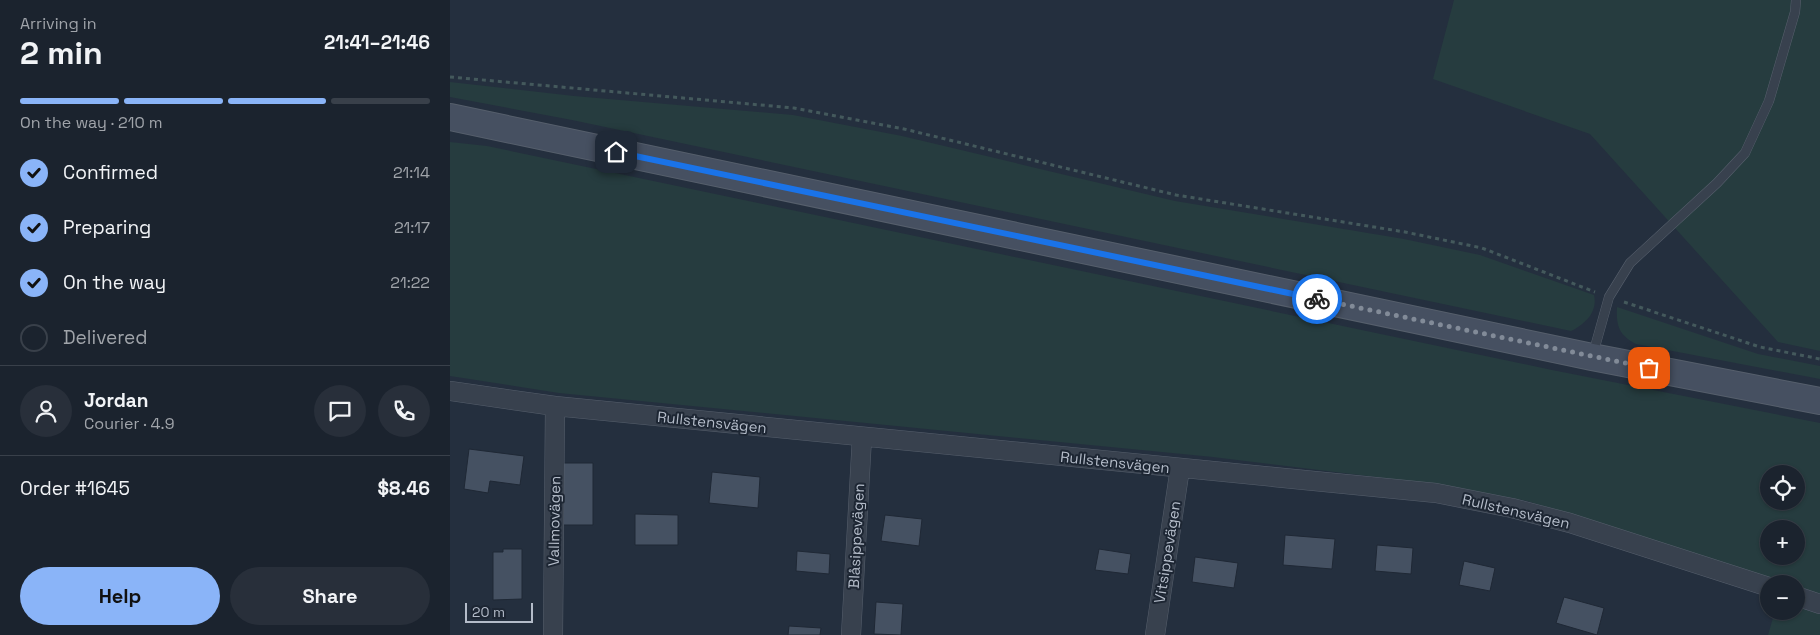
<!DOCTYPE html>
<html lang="en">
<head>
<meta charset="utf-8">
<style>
	body { margin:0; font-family:"Space Grotesk",sans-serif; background:#282f3a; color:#f1f3f6; height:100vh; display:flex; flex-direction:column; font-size:19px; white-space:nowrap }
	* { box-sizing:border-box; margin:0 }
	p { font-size:16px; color:#a0a4aa }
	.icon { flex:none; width:28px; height:28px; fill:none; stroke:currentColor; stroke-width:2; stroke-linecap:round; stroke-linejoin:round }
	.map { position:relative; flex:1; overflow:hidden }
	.side { display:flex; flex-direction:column; background:#1b232e; width:450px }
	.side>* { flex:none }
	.fabs { position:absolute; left:1310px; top:465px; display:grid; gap:10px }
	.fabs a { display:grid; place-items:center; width:45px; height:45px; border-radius:50%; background:#1b232e; box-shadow:0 1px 4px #0004,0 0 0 1px #39404a; font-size:25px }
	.scale { position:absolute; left:15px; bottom:12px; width:68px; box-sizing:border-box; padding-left:5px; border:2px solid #b4bcc9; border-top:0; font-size:14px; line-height:18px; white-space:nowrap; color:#b4bcc9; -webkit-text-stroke:4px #1d2633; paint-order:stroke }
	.pin { position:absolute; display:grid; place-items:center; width:42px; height:42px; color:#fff; margin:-21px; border-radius:10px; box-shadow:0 2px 8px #0006 }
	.courier { position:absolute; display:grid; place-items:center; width:50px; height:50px; margin:-25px; border:4px solid #1a73e8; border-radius:50%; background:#fff; color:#222; box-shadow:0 1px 6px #0007 }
	.headline em { font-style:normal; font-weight:700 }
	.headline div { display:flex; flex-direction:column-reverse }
	.headline { display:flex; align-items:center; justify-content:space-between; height:85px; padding:0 20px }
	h1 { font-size:32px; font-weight:700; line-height:38px }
	.bar { display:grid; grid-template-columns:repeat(4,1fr); gap:8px 5px; align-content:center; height:60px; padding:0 20px }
	.bar i { height:6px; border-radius:4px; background:#39404a }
	.bar .active { background:#8ab4f8 }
	.bar p { grid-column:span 4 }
	.line { display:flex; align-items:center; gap:12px; padding:0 20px; border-top:1px solid #39404a }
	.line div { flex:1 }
	.round { display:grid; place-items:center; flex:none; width:52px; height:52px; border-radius:26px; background:#282f3a }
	ol { padding:0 20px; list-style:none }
	li { display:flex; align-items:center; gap:15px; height:55px }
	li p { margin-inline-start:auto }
	li .icon { padding:5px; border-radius:50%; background:#8ab4f8; color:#111; stroke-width:4 }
	li:last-child { color:#a0a4aa }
	li i { width:28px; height:28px; border:2px solid #39404a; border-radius:50% }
	.action { display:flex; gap:10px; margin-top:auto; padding:10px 20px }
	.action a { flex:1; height:58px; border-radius:30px; background:#8ab4f8; color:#111; font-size:20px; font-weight:700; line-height:58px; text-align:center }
	.action a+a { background:#282f3a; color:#f1f3f6 }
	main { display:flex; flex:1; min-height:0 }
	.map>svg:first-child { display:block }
	.green { fill:#263c3f; fill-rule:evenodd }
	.building { fill:#455162; stroke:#1f2835 }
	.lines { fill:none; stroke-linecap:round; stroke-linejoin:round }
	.service-casing { stroke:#565f6c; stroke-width:10 }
	.minor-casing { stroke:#565f6c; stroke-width:20 }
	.secondary-casing { stroke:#565f6c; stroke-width:28 }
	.path { stroke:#44595c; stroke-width:3; stroke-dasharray:4 4; stroke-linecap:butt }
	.service { stroke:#38414e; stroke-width:9 }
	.minor { stroke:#38414e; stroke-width:19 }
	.secondary { stroke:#465061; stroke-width:26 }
	.done { stroke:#828b98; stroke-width:5; stroke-dasharray:0 9 }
	.route { stroke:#1a73e8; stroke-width:6 }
	.labels { text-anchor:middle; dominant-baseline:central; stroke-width:4; stroke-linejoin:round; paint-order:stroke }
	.street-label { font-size:15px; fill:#b4bcc9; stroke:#1d2633 }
</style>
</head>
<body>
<main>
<section class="side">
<div class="headline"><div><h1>2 min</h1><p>Arriving in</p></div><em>21:41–21:46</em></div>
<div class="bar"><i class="active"></i><i class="active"></i><i class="active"></i><i></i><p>On the way · 210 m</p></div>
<ol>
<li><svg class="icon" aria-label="check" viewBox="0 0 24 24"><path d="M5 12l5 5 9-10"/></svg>Confirmed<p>21:14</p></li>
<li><svg class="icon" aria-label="check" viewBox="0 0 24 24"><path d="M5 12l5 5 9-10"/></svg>Preparing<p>21:17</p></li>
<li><svg class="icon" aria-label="check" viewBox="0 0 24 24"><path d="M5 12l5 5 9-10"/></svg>On the way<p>21:22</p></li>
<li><i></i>Delivered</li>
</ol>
<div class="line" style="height:90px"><a class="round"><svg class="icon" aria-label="person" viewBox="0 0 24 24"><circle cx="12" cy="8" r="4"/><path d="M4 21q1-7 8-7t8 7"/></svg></a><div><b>Jordan</b><p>Courier · 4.9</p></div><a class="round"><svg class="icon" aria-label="chat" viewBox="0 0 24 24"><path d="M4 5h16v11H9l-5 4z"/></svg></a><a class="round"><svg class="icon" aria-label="phone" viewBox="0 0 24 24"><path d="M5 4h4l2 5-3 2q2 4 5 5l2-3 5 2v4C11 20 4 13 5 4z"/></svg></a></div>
<div class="line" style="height:65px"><div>Order #1645</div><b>$8.46</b></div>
<div class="action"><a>Help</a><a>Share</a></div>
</section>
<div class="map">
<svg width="1370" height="635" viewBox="0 0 1370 635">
	<rect width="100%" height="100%" fill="#242f3e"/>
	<path class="green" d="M1004,0H1370V351L1328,342L1140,134L983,79Z
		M0,82L124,96L343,115L452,136L725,201L954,239L1030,255L1144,295C1148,312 1135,324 1121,331L122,120L0,97Z
		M0,142L37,146L1102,370L1370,423V594L1346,586V584H1339L1077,501L999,486L763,457L109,393L0,376ZM1319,474H1346V501H1319ZM1319,529H1346V556H1319Z
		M1167,307L1308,354L1370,366V379L1186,344C1169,335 1166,326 1167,307Z
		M1346,607L1370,614V635H1318L1325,611H1346Z"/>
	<path class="building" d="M19,449L74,456L70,485L40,481L38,493L14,489Z
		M111,463H143V525H111Z
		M262,472L310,477L308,508L259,503Z
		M185,514L228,515V545H185Z
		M435,515L472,519L469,546L431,541Z
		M835,535L885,539L882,569L833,565Z
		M927,545L963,548L961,574L925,571Z
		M53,549H72V599L43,600V552H53Z
		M649,549L681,554L678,574L645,570Z
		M347,551L380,554L379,574L346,571Z
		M745,557L788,563L784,588L742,582Z
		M1014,561L1045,568L1040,591L1009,585Z
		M1114,597L1154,608L1147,635L1106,623Z
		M426,602L453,604L451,635L424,634Z
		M339,626L371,628L370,635H338Z"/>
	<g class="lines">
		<g class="service-casing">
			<path id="service" d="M1143,354L1159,297L1180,263L1267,183L1295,153L1319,101L1345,12L1346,0"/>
		</g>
		<g class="minor-casing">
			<path id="minor" d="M0,391L105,406L986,493L1062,508L1120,523L1319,587
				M1346,596L1370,604
				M103,635L105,406
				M401,635L412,437
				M705,635L730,468"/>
		</g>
		<g class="secondary-casing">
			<path id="secondary" d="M0,117L1142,357L1370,401"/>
		</g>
		<path class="path" d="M0,77L344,108L454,129L726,195L955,232L1032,248L1145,292
			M1174,302L1310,347L1370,359"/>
		<use href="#service" class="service"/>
		<use href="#minor" class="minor"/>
		<use href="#secondary" class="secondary"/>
	</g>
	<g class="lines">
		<path class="done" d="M867,299L1199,368"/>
		<path class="route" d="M166,152L867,299"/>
	</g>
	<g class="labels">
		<g class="street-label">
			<text transform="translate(262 422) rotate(6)">Rullstensvägen</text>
			<text transform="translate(665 462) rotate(6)">Rullstensvägen</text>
			<text transform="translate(1066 511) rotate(13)">Rullstensvägen</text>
			<text transform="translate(104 521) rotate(-89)">Vallmovägen</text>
			<text transform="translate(406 536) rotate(-87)">Blåsippevägen</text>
			<text transform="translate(717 552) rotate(-81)">Vitsippevägen</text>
		</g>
	</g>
</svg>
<div class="fabs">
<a><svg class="icon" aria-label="locate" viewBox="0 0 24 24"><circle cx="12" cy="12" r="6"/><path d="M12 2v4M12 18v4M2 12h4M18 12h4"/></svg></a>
<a>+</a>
<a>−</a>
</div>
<div class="scale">20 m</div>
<div class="pin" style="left:1199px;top:368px;background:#ea580c"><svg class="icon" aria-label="bag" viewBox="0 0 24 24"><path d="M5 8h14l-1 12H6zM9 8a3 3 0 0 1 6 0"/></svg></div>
<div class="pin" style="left:166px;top:152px;background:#1f2937"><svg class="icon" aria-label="home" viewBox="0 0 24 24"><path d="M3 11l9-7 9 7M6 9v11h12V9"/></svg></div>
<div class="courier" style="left:867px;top:299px"><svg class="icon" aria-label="bike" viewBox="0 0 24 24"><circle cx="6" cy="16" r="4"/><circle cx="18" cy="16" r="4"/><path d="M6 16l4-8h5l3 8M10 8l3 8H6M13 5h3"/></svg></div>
</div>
</main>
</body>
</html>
